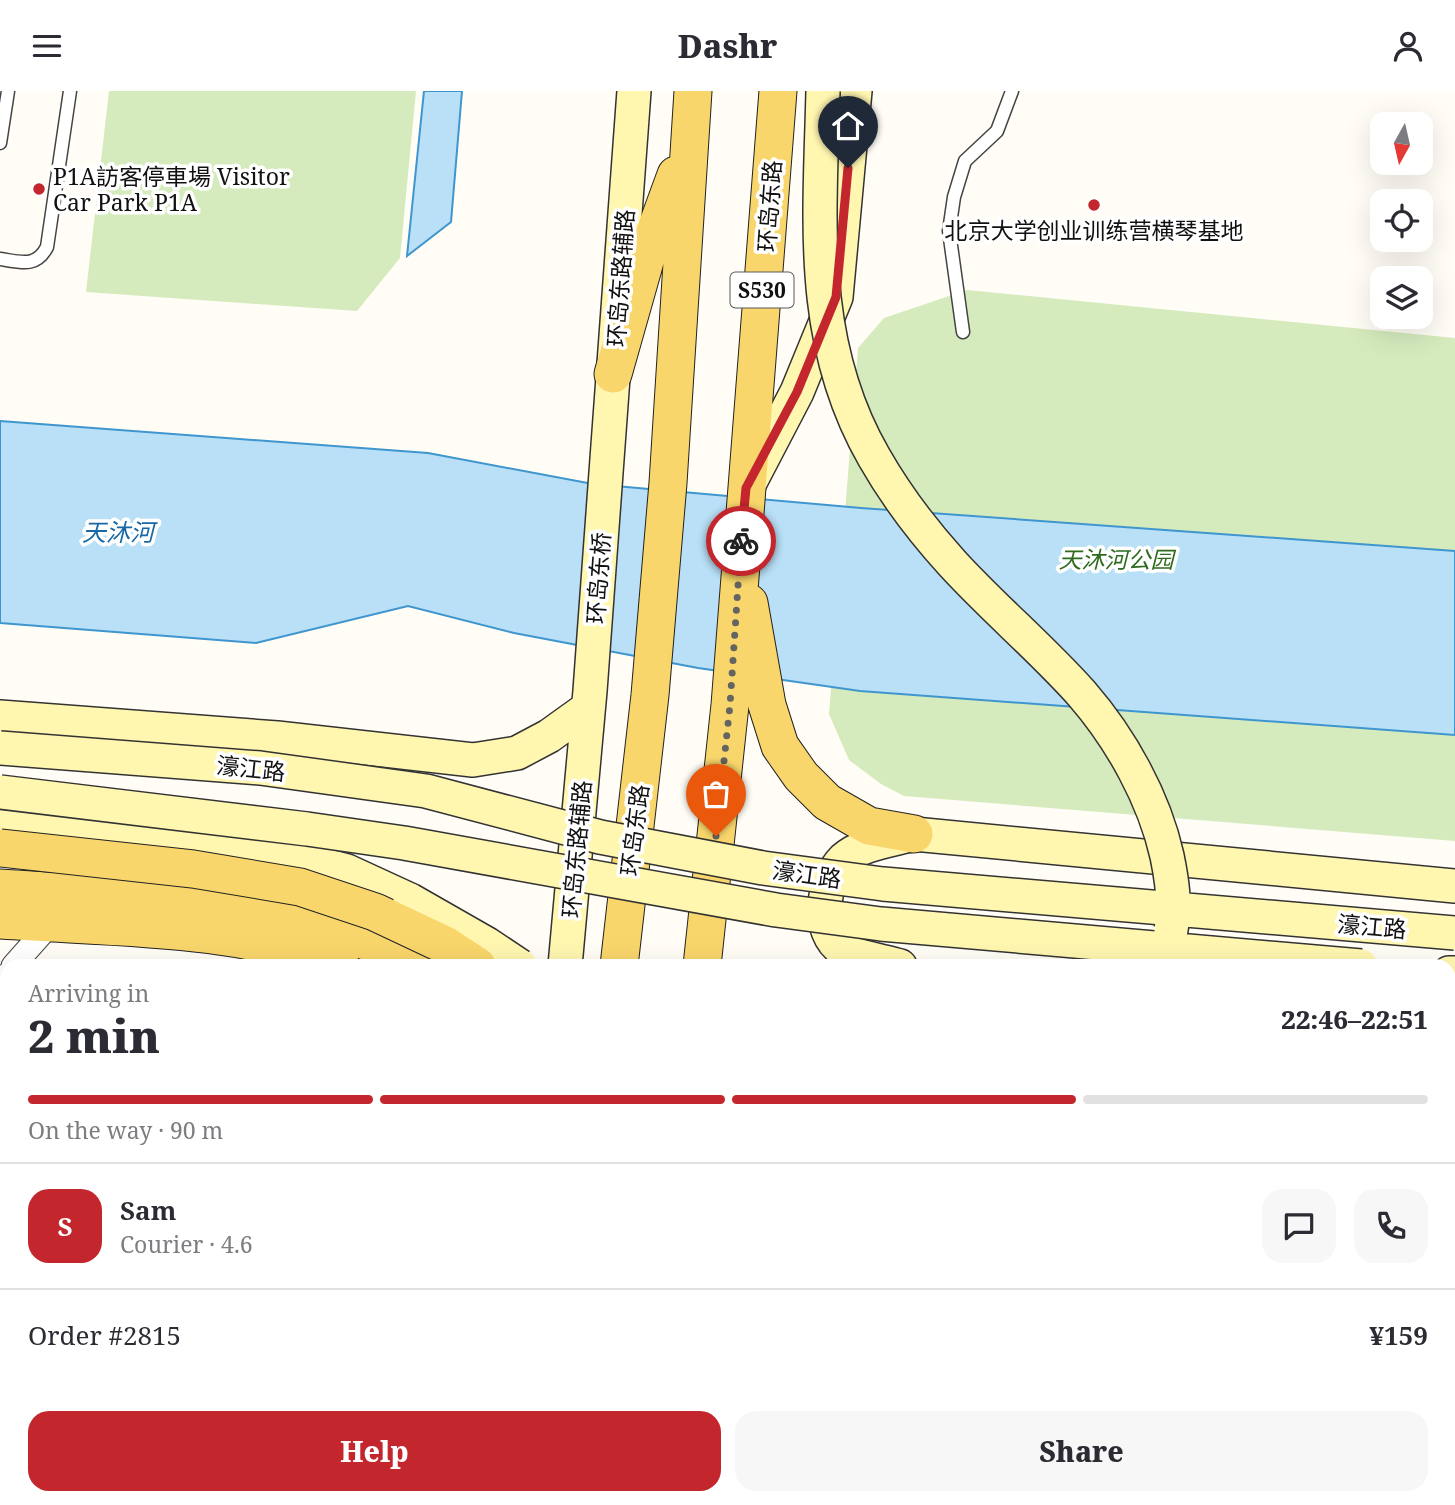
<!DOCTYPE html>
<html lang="en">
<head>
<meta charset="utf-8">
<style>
	body { margin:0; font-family:"Noto Serif","Noto Sans SC",serif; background:#f7f7f7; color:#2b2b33; height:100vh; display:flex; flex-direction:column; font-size:26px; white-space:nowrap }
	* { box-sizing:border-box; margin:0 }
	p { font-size:23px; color:#7c7c81 }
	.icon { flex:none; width:38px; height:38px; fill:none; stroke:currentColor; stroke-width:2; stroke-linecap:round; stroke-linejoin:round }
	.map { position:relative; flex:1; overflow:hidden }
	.details { position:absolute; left:0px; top:868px; width:1456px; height:546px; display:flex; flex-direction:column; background:#fff; border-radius:21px 21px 0 0; box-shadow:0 7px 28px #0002 }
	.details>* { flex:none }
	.needle { width:46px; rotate:188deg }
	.fabs { position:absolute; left:1370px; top:21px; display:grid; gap:14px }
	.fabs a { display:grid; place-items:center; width:63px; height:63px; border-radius:14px; background:#fff; box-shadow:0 7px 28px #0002; font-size:35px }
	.pin { position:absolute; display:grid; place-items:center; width:60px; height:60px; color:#fff; margin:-72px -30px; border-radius:50% 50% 50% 0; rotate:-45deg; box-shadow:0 0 7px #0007 }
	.pin .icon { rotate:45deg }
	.courier { position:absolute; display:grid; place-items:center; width:70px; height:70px; margin:-35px; border:5px solid #c4262e; border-radius:50%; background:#fff; color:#222; box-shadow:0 2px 9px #0007 }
	.head em { font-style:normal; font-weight:800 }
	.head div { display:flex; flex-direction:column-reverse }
	.head { display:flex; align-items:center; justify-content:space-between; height:119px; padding:0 28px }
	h1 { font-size:46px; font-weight:800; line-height:52px }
	.bar { display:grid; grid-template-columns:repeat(4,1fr); gap:10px 7px; align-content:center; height:84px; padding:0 28px }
	.bar i { height:9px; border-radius:5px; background:#e1e1e2 }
	.bar .selected { background:#c4262e }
	.bar p { grid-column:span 4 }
	.line { display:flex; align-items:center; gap:18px; padding:0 28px; border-top:2px solid #e1e1e2 }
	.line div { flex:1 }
	.round { display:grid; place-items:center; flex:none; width:74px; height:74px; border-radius:21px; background:#f7f7f7 }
	.primary-button { display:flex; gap:14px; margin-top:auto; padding:14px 28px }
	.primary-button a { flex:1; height:80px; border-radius:21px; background:#c4262e; color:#fff; font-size:28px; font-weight:800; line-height:80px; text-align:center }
	.primary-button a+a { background:#f7f7f7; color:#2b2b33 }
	header { display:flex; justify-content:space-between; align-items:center; height:91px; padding:0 28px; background:#fff; font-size:32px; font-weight:800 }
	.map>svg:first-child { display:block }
	.green { fill:#d5ebbd }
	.water { fill:#b9e0f7; stroke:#3f96cf; stroke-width:2 }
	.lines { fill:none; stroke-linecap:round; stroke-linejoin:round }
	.service-casing { stroke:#444; stroke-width:15 }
	.minor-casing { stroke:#444; stroke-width:25 }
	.secondary-casing { stroke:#333; stroke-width:36 }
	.primary-casing { stroke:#222; stroke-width:39 }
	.service { stroke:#fff; stroke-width:12 }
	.minor { stroke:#fff; stroke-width:23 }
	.secondary { stroke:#fff6b0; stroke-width:33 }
	.primary { stroke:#f9d66b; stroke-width:37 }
	.secondary-bridge-casing { stroke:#333; stroke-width:36; stroke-linecap:butt }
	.primary-bridge-casing { stroke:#222; stroke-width:39; stroke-linecap:butt }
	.secondary-bridge { stroke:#fff6b0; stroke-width:33 }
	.primary-bridge { stroke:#f9d66b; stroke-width:37 }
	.done { stroke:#646461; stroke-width:7; stroke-dasharray:0 12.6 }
	.route { stroke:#c4262e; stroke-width:9 }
	.poi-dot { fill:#c4262e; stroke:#fff; stroke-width:2.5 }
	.labels { text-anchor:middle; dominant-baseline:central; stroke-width:7; stroke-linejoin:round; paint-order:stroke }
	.shield { fill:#fff; stroke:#585858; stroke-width:2 }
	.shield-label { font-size:21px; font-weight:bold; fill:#111 }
	.poi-label { font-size:23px; fill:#111; stroke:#fff; text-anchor:start }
	.street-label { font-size:23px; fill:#111; stroke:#fff }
	.park-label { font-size:23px; font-style:italic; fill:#2f6b1f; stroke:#fff }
	.water-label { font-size:24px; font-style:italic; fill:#1768a6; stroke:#fff }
</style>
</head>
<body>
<header><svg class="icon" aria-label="menu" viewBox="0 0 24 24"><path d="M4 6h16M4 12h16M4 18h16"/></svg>Dashr<svg class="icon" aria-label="person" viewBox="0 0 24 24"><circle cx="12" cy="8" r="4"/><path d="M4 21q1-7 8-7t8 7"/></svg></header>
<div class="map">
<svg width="1455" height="1414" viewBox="0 0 1455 1414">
	<rect width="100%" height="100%" fill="#fffdf5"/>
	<path class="green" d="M109,0H416L400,167L357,220L86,201Z
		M967,199L1455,247V750L904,705L881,693L849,669L829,623L858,257L884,227Z
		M752,1407H1149L1144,1414H749Z"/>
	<path class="water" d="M424,0H462L451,131L407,165Z
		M0,330L428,362L593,393L861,417L1455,460V644L860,600L698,577L514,542L408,515L256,552L0,532Z"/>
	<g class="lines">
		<g class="service-casing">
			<path id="service" d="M0,52L8,0
				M0,168C21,171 36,177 47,156L70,0
				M963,241L949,140L954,106L965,70L997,40L1012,0"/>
		</g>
		<g class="minor-casing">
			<path id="minor" d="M13,875L44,840
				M0,898L7,884"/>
		</g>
		<g class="secondary-casing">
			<path id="secondary" d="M748,395L797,301L836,206L855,0
				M0,626L277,647L473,669L517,662L549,645L588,617
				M0,725L203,750L282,763L347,780L410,809
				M565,875L590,600L634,0
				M900,875C887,871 853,865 843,859C815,841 822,790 844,768C860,753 893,749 914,743L1455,795
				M1449,882H1455
				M1449,953L1455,952
				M707,1414V1407"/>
		</g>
		<g class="primary-casing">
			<path id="primary" d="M613,283L647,163L676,84
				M749,512L767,614L780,655L801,685L827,711L869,735L914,743
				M0,797C97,803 193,808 287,829C335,839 381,852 424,875
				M0,829C114,837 234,834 341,875
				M619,875L650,604L668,392L693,0
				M702,875L730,614L778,0
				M1449,914L1455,915
				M523,1407L524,1414
				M567,1414L568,1407
				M652,1414V1407"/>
		</g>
		<use href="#service" class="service"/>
		<use href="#minor" class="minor"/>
		<use href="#secondary" class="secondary"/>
		<use href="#primary" class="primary"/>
		<g class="secondary-bridge-casing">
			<path id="secondary-bridge" d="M823,0C820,127 807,250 874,366C895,403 923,440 952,472C993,517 1041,557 1082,603C1121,648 1154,707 1167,765C1172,789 1176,815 1171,839
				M0,657L260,677L426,700L600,746L763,777L883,793L1455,842
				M0,701L307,738L404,752L776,819L881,833L1361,875
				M410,809L487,853L520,875"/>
		</g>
		<g class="primary-bridge-casing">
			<path id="primary-bridge" d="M0,757L193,778L300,796L375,821L445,854L477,875"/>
		</g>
		<use href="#secondary-bridge" class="secondary-bridge"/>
		<use href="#primary-bridge" class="primary-bridge"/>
	</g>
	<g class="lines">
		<path class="done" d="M716,745L730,614L741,450"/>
		<path class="route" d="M741,450L746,397L797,301L836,206L848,77"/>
	</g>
	<g class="poi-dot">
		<circle cx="39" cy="98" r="7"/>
		<circle cx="1094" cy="114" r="7"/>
	</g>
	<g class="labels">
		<rect class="shield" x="730.5" y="181.5" width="63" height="35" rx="5"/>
		<g class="shield-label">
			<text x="762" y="199">S530</text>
		</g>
		<g class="poi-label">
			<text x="53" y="85">P1A訪客停車場 Visitor<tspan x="53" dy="26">Car Park P1A</tspan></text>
			<text x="1094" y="139" text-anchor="middle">北京大学创业训练营横琴基地</text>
		</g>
		<g class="street-label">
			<text transform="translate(769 115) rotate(-86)">环岛东路</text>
			<text transform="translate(620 187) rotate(-86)">环岛东路辅路</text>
			<text transform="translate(598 487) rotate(-86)">环岛东桥</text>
			<text transform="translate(251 677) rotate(6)">濠江路</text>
			<text transform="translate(634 739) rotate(-83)">环岛东路</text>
			<text transform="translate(576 758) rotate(-85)">环岛东路辅路</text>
			<text transform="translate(807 783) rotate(8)">濠江路</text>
			<text transform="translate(1372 835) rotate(5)">濠江路</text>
		</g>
		<g class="park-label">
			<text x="1116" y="468">天沐河公园</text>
		</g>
		<g class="water-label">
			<text x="118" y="440">天沐河</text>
		</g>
	</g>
</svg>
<div class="fabs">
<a><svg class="needle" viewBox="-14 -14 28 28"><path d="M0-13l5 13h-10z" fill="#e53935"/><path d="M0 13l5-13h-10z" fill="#7c7c81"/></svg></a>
<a><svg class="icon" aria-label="locate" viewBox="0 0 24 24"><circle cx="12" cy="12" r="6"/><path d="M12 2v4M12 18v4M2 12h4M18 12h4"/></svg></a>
<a><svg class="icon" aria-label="layers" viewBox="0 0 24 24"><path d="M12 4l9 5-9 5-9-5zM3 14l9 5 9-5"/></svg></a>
</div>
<div class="pin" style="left:716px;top:745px;background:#ea580c"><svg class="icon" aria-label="bag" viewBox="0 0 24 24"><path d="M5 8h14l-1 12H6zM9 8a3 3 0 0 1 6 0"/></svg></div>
<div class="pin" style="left:848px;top:77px;background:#1f2937"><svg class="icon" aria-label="home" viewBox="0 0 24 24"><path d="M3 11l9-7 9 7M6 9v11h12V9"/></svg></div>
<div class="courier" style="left:741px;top:450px"><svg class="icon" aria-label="bike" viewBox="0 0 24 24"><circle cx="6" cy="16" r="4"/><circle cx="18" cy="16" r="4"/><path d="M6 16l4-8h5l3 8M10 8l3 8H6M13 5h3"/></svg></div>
<section class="details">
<div class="head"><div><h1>2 min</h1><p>Arriving in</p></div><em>22:46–22:51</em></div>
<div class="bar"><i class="selected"></i><i class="selected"></i><i class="selected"></i><i></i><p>On the way · 90 m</p></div>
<div class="line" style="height:126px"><b class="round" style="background:#c4262e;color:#fff">S</b><div><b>Sam</b><p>Courier · 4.6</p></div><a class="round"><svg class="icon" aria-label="chat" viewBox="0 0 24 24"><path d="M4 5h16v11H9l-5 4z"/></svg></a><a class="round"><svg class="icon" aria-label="phone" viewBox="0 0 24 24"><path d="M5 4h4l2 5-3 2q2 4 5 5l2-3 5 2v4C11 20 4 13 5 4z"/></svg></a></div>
<div class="line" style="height:91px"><div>Order #2815</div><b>¥159</b></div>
<div class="primary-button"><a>Help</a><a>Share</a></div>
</section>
</div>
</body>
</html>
